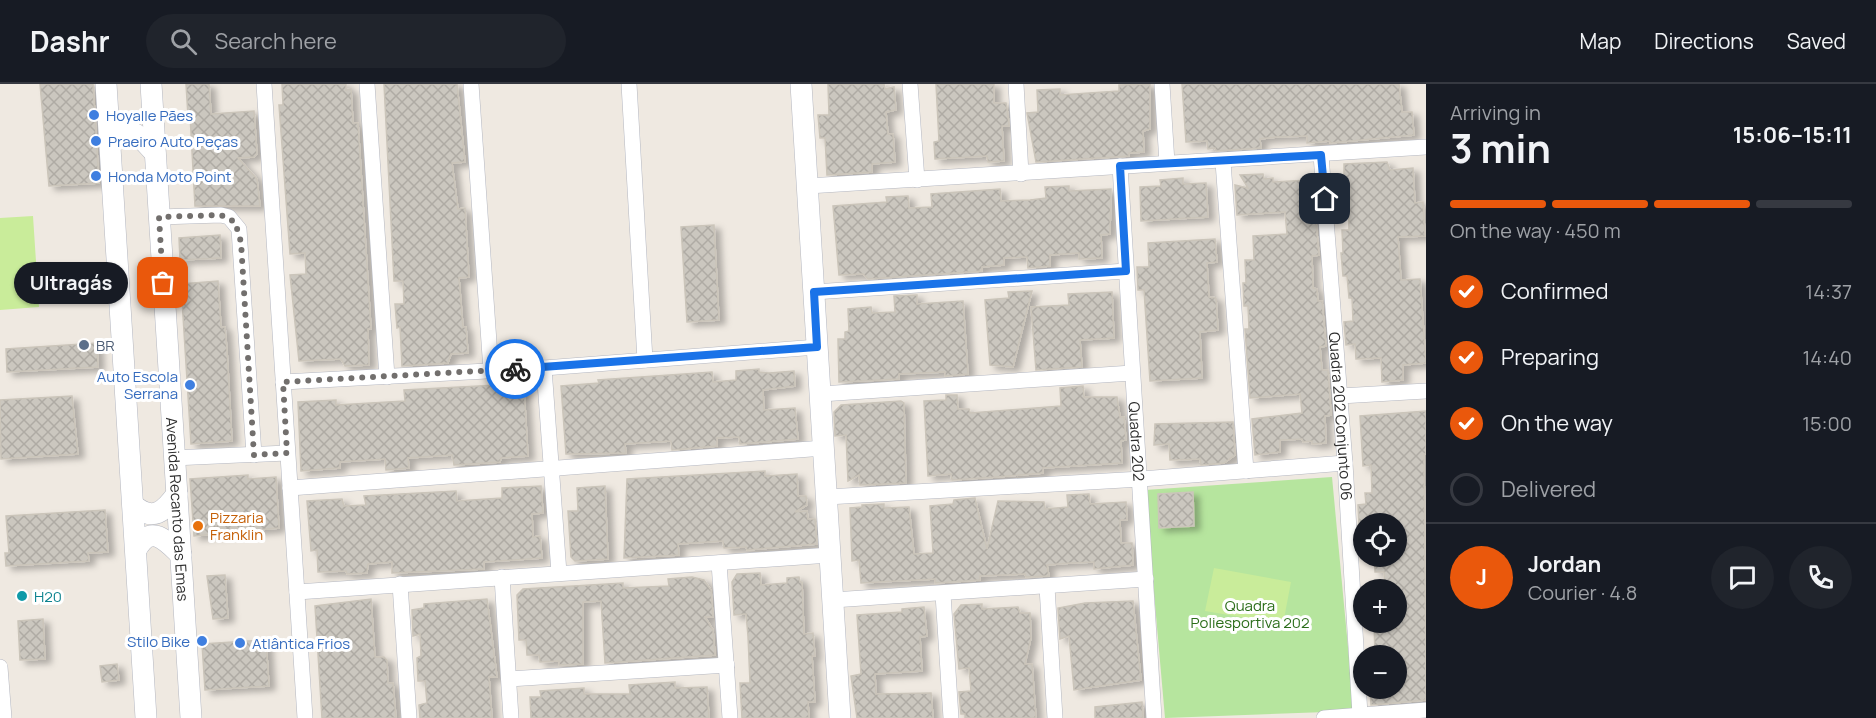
<!DOCTYPE html>
<html lang="en">
<head>
<meta charset="utf-8">
<style>
	body { margin:0; font-family:Manrope,sans-serif; background:#20242c; color:#f1f3f6; height:100vh; display:flex; flex-direction:column; font-size:22px; white-space:nowrap }
	* { box-sizing:border-box; margin:0 }
	p { font-size:20px; color:#9ea1a6 }
	.icon { flex:none; width:33px; height:33px; fill:none; stroke:currentColor; stroke-width:2; stroke-linecap:round; stroke-linejoin:round }
	.map { position:relative; flex:1; overflow:hidden }
	.side { display:flex; flex-direction:column; background:#171b24; width:450px }
	.side>* { flex:none }
	.tools { position:absolute; left:1353px; top:429px; display:grid; gap:12px }
	.tools a { display:grid; place-items:center; width:54px; height:54px; border-radius:50%; background:#171b24; box-shadow:0 2px 4px #0004; font-size:30px }
	.pin { position:absolute; display:grid; place-items:center; width:51px; height:51px; color:#fff; margin:-26px; border-radius:12px; box-shadow:0 3px 9px #0006 }
	.courier { position:absolute; display:grid; place-items:center; width:60px; height:60px; margin:-30px; border:4px solid #1a73e8; border-radius:50%; background:#fff; color:#222; box-shadow:0 2px 8px #0007 }
	.bubble { position:absolute; height:42px; border-radius:21px; background:#171b24; box-shadow:0 2px 4px #0004; font-size:20px; font-weight:700; line-height:42px; text-align:center }
	.headline em { font-style:normal; font-weight:700 }
	.headline div { display:flex; flex-direction:column-reverse }
	.headline { display:flex; align-items:center; justify-content:space-between; height:102px; padding:0 24px }
	h1 { font-size:39px; font-weight:700; line-height:45px }
	.bar { display:grid; grid-template-columns:repeat(4,1fr); gap:9px 6px; align-content:center; height:72px; padding:0 24px }
	.bar i { height:8px; border-radius:4px; background:#363941 }
	.bar .on { background:#ea580c }
	.bar p { grid-column:span 4 }
	.line { display:flex; align-items:center; gap:15px; padding:0 24px; border-top:2px solid #363941 }
	.line div { flex:1 }
	.round { display:grid; place-items:center; flex:none; width:63px; height:63px; border-radius:32px; background:#20242c }
	ol { padding:0 24px; list-style:none }
	li { display:flex; align-items:center; gap:18px; height:66px }
	li p { margin-inline-start:auto }
	li .icon { padding:6px; border-radius:50%; background:#ea580c; color:#fff; stroke-width:4 }
	li:last-child { color:#9ea1a6 }
	li i { width:33px; height:33px; border:3px solid #363941; border-radius:50% }
	header { display:flex; align-items:center; gap:36px; box-sizing:border-box; height:84px; padding:0 30px; background:#171b24; border-bottom:2px solid #363941 }
	header strong { font-size:28px }
	nav { display:flex; gap:33px; margin-inline-start:auto; font-size:21px }
	.search { width:420px; height:54px; background:#20242c; display:flex; align-items:center; gap:15px; box-sizing:border-box; padding:0 21px; border-radius:33px; color:#9ea1a6; font-size:22px }
	main { display:flex; flex:1; min-height:0 }
	.map>svg:first-child { display:block }
	.park { fill:#b6e59e }
	.pitch { fill:#c9ec9a }
	.building { fill:url(#building-cross-hatch); stroke:#cbc5ba; stroke-width:1.5; filter:url(#shadow) }
	.lines { fill:none; stroke-linecap:round; stroke-linejoin:round }
	.street-casing { stroke:#b4b7c1; stroke-width:16 }
	.secondary-casing { stroke:#b4b7c1; stroke-width:22 }
	.street { stroke:#fff; stroke-width:15 }
	.secondary { stroke:#fff; stroke-width:21 }
	.done { stroke:#726f6d; stroke-width:6; stroke-dasharray:0 10.8 }
	.route { stroke:#1a73e8; stroke-width:8 }
	.shop-dot { fill:#3f7fe0; stroke:#fff; stroke-width:2 }
	.service-dot { fill:#5c6f8a; stroke:#fff; stroke-width:2 }
	.food-dot { fill:#e8710a; stroke:#fff; stroke-width:2 }
	.culture-dot { fill:#0f9aa8; stroke:#fff; stroke-width:2 }
	.labels { text-anchor:middle; dominant-baseline:central; stroke-width:6; stroke-linejoin:round; paint-order:stroke }
	.shop-label { font-size:15px; fill:#366cbe; stroke:#fff; text-anchor:start }
	.service-label { font-size:15px; fill:#4e5e75; stroke:#fff; text-anchor:start }
	.street-label { font-size:15px; fill:#2e2e2e; stroke:#fff }
	.food-label { font-size:15px; fill:#c56008; stroke:#fff; text-anchor:start }
	.culture-label { font-size:15px; fill:#0d838f; stroke:#fff; text-anchor:start }
	.park-label { font-size:15px; fill:#2c6e1b; stroke:#fff }
</style>
</head>
<body>
<header>
<strong>Dashr</strong>
<div class="search"><svg class="icon" aria-label="search" viewBox="0 0 24 24"><circle cx="10" cy="10" r="6"/><path d="M15 15l6 6"/></svg>Search here</div>
<nav><a>Map</a><a>Directions</a><a>Saved</a></nav>
</header>
<main>
<div class="map">
<svg width="1426" height="634" viewBox="0 0 1426 634">
	<defs>
		<pattern id="building-cross-hatch" width="8" height="8" patternUnits="userSpaceOnUse" patternTransform="scale(1.5)"><rect width="8" height="8" fill="#cbc7bf"/><path d="M0 0l8 8M0 8l8-8" fill="none" stroke="#afaba4"/></pattern>
		<filter id="shadow"><feDropShadow dx="6" dy="4" stdDeviation="3" flood-color="#0004"/></filter>
	</defs>
	<rect width="100%" height="100%" fill="#efe9e1"/>
	<path class="park" d="M1332,393L1354,627L1165,634L1145,406Z"/>
	<path class="pitch" d="M33,132L39,223L0,226V134Z
		M1214,484L1291,498L1283,540L1205,527Z"/>
	<path class="building" d="M40,0H93L99,99L49,102Z
		M186,0H209L211,30L254,27L257,70L254,73L238,74L257,95L260,122H195L190,31L188,32Z
		M282,0H346V6L351,5L353,39H358L371,245H368L369,281L345,282L341,275L299,277L290,191L306,190L305,169L290,170L279,21H283Z
		M384,0H457L465,78L452,79L458,125L465,124L469,193L459,194L463,243H466L468,269L451,270L448,279L402,282L400,243L397,244L395,220H404L403,197H394Z
		M828,0H884L885,5L894,3L896,26L886,28L888,50H893L895,78L872,80V88L827,91L825,54H820L818,31H829Z
		M936,0H994V19H1006L1008,31L1009,42H1002L1004,77L988,78L987,72L935,75L934,58L939,57Z
		M1150,0V45L1143,47L1144,68L1129,69V72L1036,78L1027,29L1038,28L1037,6L1060,5V11L1089,9L1119,7V1Z
		M1182,0H1399L1402,28H1412L1414,51L1330,59V57L1307,59V52L1277,53L1260,55L1261,64L1216,67L1215,64L1208,65L1207,57L1186,58Z
		M1387,78L1390,86L1413,84L1415,119L1423,118L1425,152L1398,153L1401,196L1420,195L1426,279L1403,281V296L1382,298L1381,274L1356,275L1355,260L1346,261L1344,238L1353,237L1352,214H1349L1347,192H1343L1341,169H1343L1342,146H1349L1348,114H1344V80Z
		M1263,90L1264,95L1273,94V98L1309,96L1311,126H1315L1319,171L1312,172L1313,204L1317,205L1318,217H1322L1326,262L1320,263L1322,286H1328L1331,331L1325,332L1326,359L1312,360V357L1303,358L1302,355L1280,356V368L1255,371L1252,335L1302,329L1300,310L1250,314L1245,245H1249L1248,222H1244L1243,199H1246L1245,176H1254L1253,152L1287,150L1285,128L1237,131L1235,101L1248,104L1240,91Z
		M1183,94V100L1206,99L1208,133L1141,137L1140,103L1161,102L1160,96Z
		M1069,102V107L1111,105L1110,150L1101,151L1102,174L1079,175V169L1050,171V182L1028,184L1027,173L1004,174V181L982,183V187L868,195L863,190L839,191L833,122L887,118L886,113L908,112L909,124L932,123L931,110L1000,105L1001,117L1030,116L1046,114L1045,103Z
		M714,141L719,236L687,238L681,143Z
		M220,151L221,174L180,176L179,154Z
		M1215,155L1217,178L1207,179L1209,213L1216,214L1218,246L1200,248L1202,294L1150,297L1144,206H1138L1137,183H1149L1148,159Z
		M218,197L221,243H225L227,266L232,357L191,360L181,200Z
		M1032,207L1013,283L990,281L985,216L1009,214L1008,208Z
		M1112,208L1114,254L1080,256L1082,283L1036,286L1031,223L1069,221L1068,210Z
		M917,211V220L963,217L968,290L945,292V288L899,290V295L839,298L838,255H845V248L849,247L848,225L871,223L872,229L895,228L894,212Z
		M97,259L98,283L7,288L6,265Z
		M759,285V288L769,289L794,287L795,302L763,306L764,326L795,324L798,355L740,360L739,353L717,354V362L672,366L671,357L625,360L626,369L566,370L561,302L599,299L598,296L712,288L713,298L736,296V287Z
		M496,301L494,306L524,304L528,372L501,374L500,378L454,381L452,371L408,374L409,384L386,386L385,375L340,378V384L301,387L298,318L336,316V321L405,317L404,306Z
		M1083,302L1084,313H1117L1120,333H1124L1126,356L1121,357L1122,379L1043,384V389L997,393L952,396L951,390L928,392L924,317L946,316V311H957L958,325H969L970,329L1061,322L1060,304Z
		M72,312L78,370L1,375L0,316Z
		M901,317L904,319L906,399L860,401L859,391L848,397L846,351L835,352L834,328L841,321Z
		M1426,327V370H1424L1426,612L1425,616L1371,621L1370,604H1396V572H1375L1374,538H1396V506H1385L1384,488H1375L1374,472H1396V440H1359L1358,421L1366,420L1365,409H1372L1371,381L1363,382L1360,332Z
		M1233,338L1235,371L1224,379L1201,381L1200,375L1170,376L1169,360L1154,361L1155,340Z
		M765,387V392L797,390L798,412H806L807,421L795,428L807,427L808,435H815L817,460L747,466L746,463L724,464L723,457L678,460L679,471L624,474L627,395Z
		M248,391V395L276,393L279,444L194,452L190,395Z
		M541,402L543,429L532,430L533,453L540,452L542,474L484,478V485L392,489V478L368,480L367,489L347,490L346,487L318,488L317,466L311,467L307,417L342,415L344,422L366,421L364,412L456,407L457,417L502,414V404Z
		M605,402L608,475L575,477L571,473L568,427H578L577,404Z
		M1193,408L1194,442L1159,444L1158,410Z
		M1089,410L1090,420L1126,418L1127,436H1120L1121,459H1132L1133,481L1094,485V478L1071,479L1047,481L1049,492L1026,493L1025,490L980,492V496L935,499V495L861,499L859,476L852,477L850,424L862,423V421L884,420V424L909,423L914,470L933,469L930,422L953,420L954,416L975,414L987,465L998,417L1044,418L1045,425L1068,423L1067,411Z
		M105,426L108,468L88,469L89,477L6,482L5,469H9L6,432Z
		M760,489L761,501L787,499V494L799,493L800,498H802L804,550L813,549L815,572H812L815,618H808L809,634H742L740,599H750L748,552L746,530L734,531L732,498L737,490Z
		M225,491L228,534L213,535L207,492Z
		M692,493L704,496L711,506L713,533H705L713,546L715,571L605,579L601,517L583,518V580L559,581V577L540,578L539,571H527L526,556H519L517,511L523,505L623,499V504L669,502L668,495Z
		M371,515L375,573H384L387,576L388,599H393L396,634H322L315,522Z
		M487,515L497,593H489L492,634H420L419,621L427,619L425,597H418L417,574L421,572L420,550L413,552L412,526L424,524V520Z
		M1133,517L1141,596L1074,606L1069,552L1060,555L1058,524L1085,519Z
		M982,520V525L1018,523L1020,529H1030L1031,554L1025,580H1032L1036,634H965V630H961L959,608L971,607L969,584L959,585L954,530L961,521Z
		M924,523L927,552L920,553L922,587L875,590L876,610L931,609L933,634H857L851,592L861,590L857,531L902,528V525Z
		M43,535L45,575L20,576L18,537Z
		M266,556L269,602L205,606L202,560Z
		M117,580L119,596L102,598L100,582Z
		M675,598V604L707,603L709,634H531L530,613H541L540,607L584,604V610H630L629,601Z
		M1142,618L1143,634H1095V623Z"/>
	<g class="lines">
		<g class="street-casing">
			<g id="street">
				<path d="M264,0L305,634"/>
				<path d="M367,0L387,293"/>
				<path d="M471,0L491,287"/>
				<path d="M629,0L645,276"/>
				<path d="M910,0L917,96"/>
				<path d="M1016,0L1021,90"/>
				<path d="M1162,0L1167,79"/>
				<path id="s1" d="M1321,71L1345,379L1360,631"/>
				<path d="M1223,78L1246,387"/>
				<path id="s2" d="M1120,82L1154,634"/>
				<path d="M808,102L1426,63"/>
				<path d="M159,133L221,131L229,133L239,145L254,371"/>
				<path d="M814,208L1126,187"/>
				<path d="M544,284L559,489"/>
				<path d="M283,298L544,284L817,263"/>
				<path d="M821,310L1132,289"/>
				<path d="M1340,312L1426,307"/>
				<path d="M173,374L287,369"/>
				<path d="M290,404L824,364"/>
				<path d="M827,413L1141,395L1345,379"/>
				<path d="M719,479L730,634"/>
				<path d="M502,493L511,634"/>
				<path d="M400,500L409,634"/>
				<path d="M1047,503L1055,634"/>
				<path d="M297,508L830,471"/>
				<path d="M943,510L951,634"/>
				<path d="M833,516L1146,495"/>
				<path d="M0,583L4,634"/>
				<path d="M509,595L727,581"/>
				<path d="M1324,634L1426,626"/>
			</g>
		</g>
		<g class="secondary-casing">
			<g id="secondary">
				<path d="M106,0L146,634"/>
				<path id="s3" d="M151,0L191,634"/>
				<path d="M801,0L840,634"/>
				<path d="M109,57C131,38 139,52 155,69"/>
				<path d="M133,421C153,438 164,428 177,410"/>
				<path d="M136,466C151,439 165,456 181,471"/>
			</g>
		</g>
		<use href="#street" class="street"/>
		<use href="#secondary" class="secondary"/>
	</g>
	<g class="lines">
		<path class="done" d="M163,199L159,133L221,131L235,138L241,158L254,371L287,369L283,298L515,285"/>
		<path class="route" d="M515,285L817,263L814,208L1126,187L1120,82L1321,71L1325,115"/>
	</g>
	<g class="shop-dot">
		<circle cx="94" cy="31" r="6"/>
		<circle cx="96" cy="57" r="6"/>
		<circle cx="96" cy="92" r="6"/>
		<circle cx="190" cy="301" r="6"/>
		<circle cx="202" cy="557" r="6"/>
		<circle cx="240" cy="559" r="6"/>
	</g>
	<circle class="service-dot" cx="84" cy="261" r="6"/>
	<circle class="food-dot" cx="198" cy="442" r="6"/>
	<circle class="culture-dot" cx="22" cy="512" r="6"/>
	<g class="labels">
		<g class="shop-label">
			<text x="106" y="31">Hoyalle Pães</text>
			<text x="108" y="57">Praeiro Auto Peças</text>
			<text x="108" y="92">Honda Moto Point</text>
			<text x="178" y="292" text-anchor="end">Auto Escola<tspan x="178" dy="17">Serrana</tspan></text>
			<text x="190" y="557" text-anchor="end">Stilo Bike</text>
			<text x="252" y="559">Atlântica Frios</text>
		</g>
		<g class="service-label">
			<text x="96" y="261">BR</text>
		</g>
		<g class="street-label">
			<text stroke="none"><textPath href="#s1" startOffset="262">Quadra 202 Conjunto 06</textPath></text>
			<text stroke="none"><textPath href="#s2" startOffset="276">Quadra 202</textPath></text>
			<text stroke="none"><textPath href="#s3" startOffset="426">Avenida Recanto das Emas</textPath></text>
		</g>
		<g class="food-label">
			<text x="210" y="433">Pizzaria<tspan x="210" dy="17">Franklin</tspan></text>
		</g>
		<g class="culture-label">
			<text x="34" y="512">H20</text>
		</g>
		<g class="park-label">
			<text x="1250" y="521">Quadra<tspan x="1250" dy="17">Poliesportiva 202</tspan></text>
		</g>
	</g>
</svg>
<div class="tools">
<a><svg class="icon" aria-label="locate" viewBox="0 0 24 24"><circle cx="12" cy="12" r="6"/><path d="M12 2v4M12 18v4M2 12h4M18 12h4"/></svg></a>
<a>+</a>
<a>−</a>
</div>
<div class="pin" style="left:163px;top:199px;background:#ea580c"><svg class="icon" aria-label="bag" viewBox="0 0 24 24"><path d="M5 8h14l-1 12H6zM9 8a3 3 0 0 1 6 0"/></svg></div>
<div class="pin" style="left:1325px;top:115px;background:#1f2937"><svg class="icon" aria-label="home" viewBox="0 0 24 24"><path d="M3 11l9-7 9 7M6 9v11h12V9"/></svg></div>
<div class="courier" style="left:515px;top:285px"><svg class="icon" aria-label="bike" viewBox="0 0 24 24"><circle cx="6" cy="16" r="4"/><circle cx="18" cy="16" r="4"/><path d="M6 16l4-8h5l3 8M10 8l3 8H6M13 5h3"/></svg></div>
<div class="bubble" style="left:14px;top:178px;width:114px">Ultragás</div>
</div>
<section class="side">
<div class="headline"><div><h1>3 min</h1><p>Arriving in</p></div><em>15:06–15:11</em></div>
<div class="bar"><i class="on"></i><i class="on"></i><i class="on"></i><i></i><p>On the way · 450 m</p></div>
<ol>
<li><svg class="icon" aria-label="check" viewBox="0 0 24 24"><path d="M5 12l5 5 9-10"/></svg>Confirmed<p>14:37</p></li>
<li><svg class="icon" aria-label="check" viewBox="0 0 24 24"><path d="M5 12l5 5 9-10"/></svg>Preparing<p>14:40</p></li>
<li><svg class="icon" aria-label="check" viewBox="0 0 24 24"><path d="M5 12l5 5 9-10"/></svg>On the way<p>15:00</p></li>
<li><i></i>Delivered</li>
</ol>
<div class="line" style="height:108px"><b class="round" style="background:#ea580c;color:#fff">J</b><div><b>Jordan</b><p>Courier · 4.8</p></div><a class="round"><svg class="icon" aria-label="chat" viewBox="0 0 24 24"><path d="M4 5h16v11H9l-5 4z"/></svg></a><a class="round"><svg class="icon" aria-label="phone" viewBox="0 0 24 24"><path d="M5 4h4l2 5-3 2q2 4 5 5l2-3 5 2v4C11 20 4 13 5 4z"/></svg></a></div>
</section>
</main>
</body>
</html>
